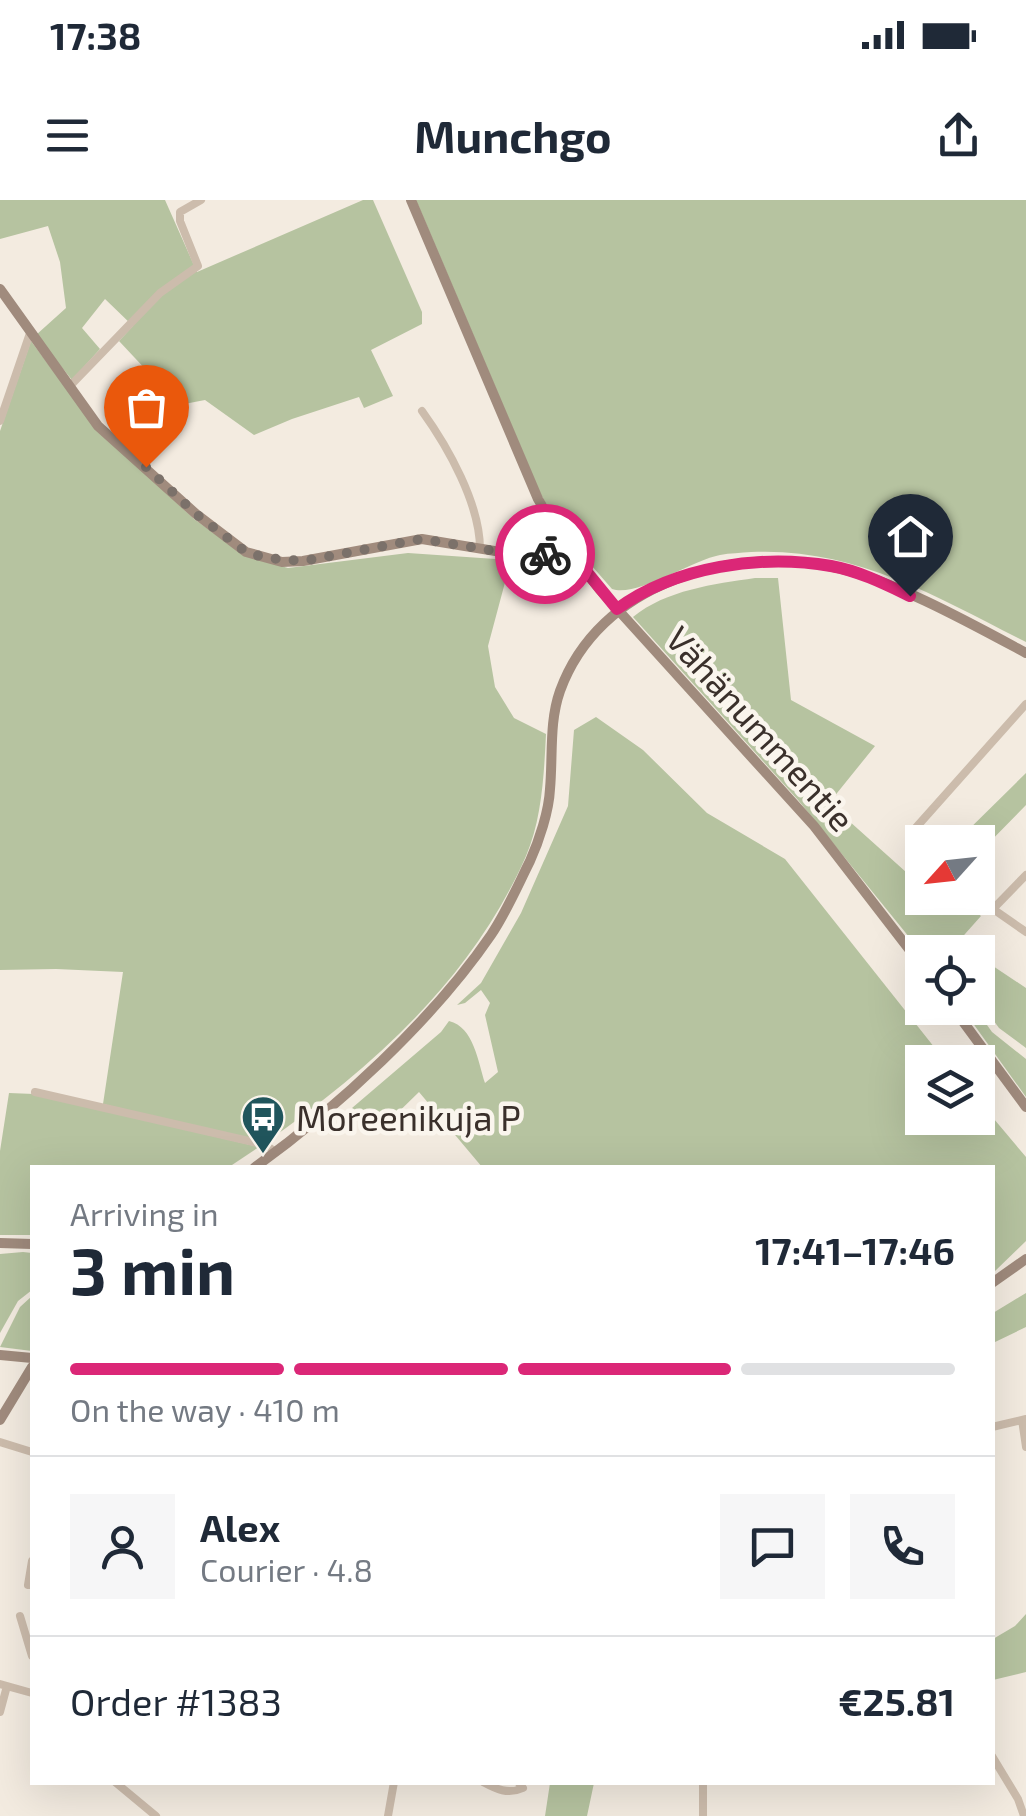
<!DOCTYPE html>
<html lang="en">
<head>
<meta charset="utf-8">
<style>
	body { margin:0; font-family:"Exo 2",sans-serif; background:#f6f6f7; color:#1f2937; height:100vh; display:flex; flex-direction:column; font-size:38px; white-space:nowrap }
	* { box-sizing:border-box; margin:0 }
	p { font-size:32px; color:#747a83 }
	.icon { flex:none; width:55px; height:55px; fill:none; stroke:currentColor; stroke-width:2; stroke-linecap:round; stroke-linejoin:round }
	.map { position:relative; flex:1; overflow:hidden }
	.panel { position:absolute; left:30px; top:965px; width:965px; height:620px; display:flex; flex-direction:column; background:#fff; border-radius:0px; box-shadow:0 10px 40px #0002 }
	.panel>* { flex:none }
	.needle { width:65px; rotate:243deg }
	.buttons { position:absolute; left:905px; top:625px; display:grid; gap:20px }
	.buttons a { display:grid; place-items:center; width:90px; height:90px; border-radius:0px; background:#fff; box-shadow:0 10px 40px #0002; font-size:50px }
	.pin { position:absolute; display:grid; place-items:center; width:85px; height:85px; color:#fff; margin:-102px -42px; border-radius:50% 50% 50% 0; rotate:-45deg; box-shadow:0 0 10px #0007 }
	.pin .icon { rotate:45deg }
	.courier { position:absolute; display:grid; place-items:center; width:100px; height:100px; margin:-50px; border:8px solid #db2777; border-radius:50%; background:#fff; color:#222; box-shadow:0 2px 12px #0007 }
	.overview em { font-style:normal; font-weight:700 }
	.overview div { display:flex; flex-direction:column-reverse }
	.overview { display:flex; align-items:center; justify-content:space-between; height:170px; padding:0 40px }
	h1 { font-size:65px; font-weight:700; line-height:75px }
	.bar { display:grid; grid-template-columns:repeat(4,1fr); gap:15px 10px; align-content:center; height:120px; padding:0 40px }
	.bar i { height:12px; border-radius:8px; background:#e0e1e3 }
	.bar .selected { background:#db2777 }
	.bar p { grid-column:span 4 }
	.line { display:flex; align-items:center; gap:25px; padding:0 40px; border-top:2px solid #e0e1e3 }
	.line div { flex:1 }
	.round { display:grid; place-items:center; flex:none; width:105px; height:105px; border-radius:0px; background:#f6f6f7 }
	.status { display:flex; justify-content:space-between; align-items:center; height:70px; padding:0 50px; background:#fff; direction:ltr }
	.status svg { height:28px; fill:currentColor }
	header { display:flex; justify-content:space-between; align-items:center; height:130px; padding:0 40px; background:#fff; font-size:45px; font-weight:700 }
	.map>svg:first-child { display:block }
	.green { fill:#b6c3a0 }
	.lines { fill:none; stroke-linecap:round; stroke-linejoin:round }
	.street { stroke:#ccbcac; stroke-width:8 }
	.secondary { stroke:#a08b7d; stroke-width:10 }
	.done { stroke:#7b716a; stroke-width:10; stroke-dasharray:0 18 }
	.route { stroke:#db2777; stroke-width:12 }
	.labels { text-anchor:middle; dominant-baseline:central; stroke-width:9; stroke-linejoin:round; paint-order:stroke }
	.street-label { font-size:35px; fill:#3a302b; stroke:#faf5ed }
	.poi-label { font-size:35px; fill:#3a302b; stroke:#faf5ed; text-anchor:start }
</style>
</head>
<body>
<div class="status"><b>17:38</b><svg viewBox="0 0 49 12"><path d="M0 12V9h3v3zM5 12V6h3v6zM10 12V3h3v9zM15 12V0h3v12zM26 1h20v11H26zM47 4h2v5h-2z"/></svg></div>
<header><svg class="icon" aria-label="menu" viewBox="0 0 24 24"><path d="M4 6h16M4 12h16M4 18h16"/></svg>Munchgo<svg class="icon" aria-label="share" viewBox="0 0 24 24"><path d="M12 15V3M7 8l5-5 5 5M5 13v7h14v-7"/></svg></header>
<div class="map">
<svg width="1026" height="1616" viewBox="0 0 1026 1616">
	<rect width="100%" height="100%" fill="#f3ebe0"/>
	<path class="green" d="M0,0H165L197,72L363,0H373L422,112V124L371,150L393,196L364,208L359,197L292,219L254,235L205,200L179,205L119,141L133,126L105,99L82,128L100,149L72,180L36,135L66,108L60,62L48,26L0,39Z
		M416,0H1026V442C937,397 854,347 751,352C741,353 730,353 720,355C692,360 636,398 612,389L571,342L541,295Z
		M31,141L91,222L194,319L245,355L288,368L408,353L511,360L488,446L495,487L514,518L546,534C544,574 542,619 526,656C472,779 373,867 265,943L103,904L123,772L56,769L0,770V231Z
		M755,378H778L791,500L875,546L829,603L916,681L922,675V698H961L981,716L949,752L922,753L798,600L633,417C666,390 714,384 755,378Z
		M596,517L643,550L707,613L785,659L946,862H922V918H978V900L1026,957V1041L993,1073L992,968L482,967L419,892L378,932L352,908L441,832L449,821C474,827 478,862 485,883L498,872L485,815L490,803L481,790L465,803L457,805L481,783L521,713L568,606L574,530Z
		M1026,573V605L978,654V642H956Z
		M978,756L1026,788V848L999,828L978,799Z
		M962,808H975L992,832L1026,859V897Z
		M9,893L34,894L259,947L229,967L32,968V1035H0V951Z
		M23,1052L32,1053V1090L18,1101L0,1133V1054Z
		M1026,1093V1127L993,1143V1113Z
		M32,1096V1151L0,1147L20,1107Z
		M1026,1414V1472L993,1480V1439L1015,1426Z
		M550,1583H594L587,1616H545Z"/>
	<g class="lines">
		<path class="street" d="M70,186L160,93L198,66L180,21V12L201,0
			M422,211C448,247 480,304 480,349
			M0,221L30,133
			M912,632L1026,504
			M1026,675L993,709L1026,732
			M35,892L266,945L275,952
			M1022,1220L1026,1247
			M992,1227L1026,1219
			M0,1242L32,1252
			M28,1385L32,1361
			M20,1416L32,1456
			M0,1484L32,1493
			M0,1512L7,1486
			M992,1556L1018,1599L1024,1616
			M115,1582L156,1616
			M483,1582C496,1589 508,1595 523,1588L518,1582
			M703,1582V1616
			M388,1616L394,1582"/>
		<path class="secondary" d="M411,0L538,299L568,349L600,390L814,626L922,766
			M0,89L98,226L196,314L246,352L282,362L303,361L422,339L513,354H548L568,349
			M953,808L1026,907
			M254,968C337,908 433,820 491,735C506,713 518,685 530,661C539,641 549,611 550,589C553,556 549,522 560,491C599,383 729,346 833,367C889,378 974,425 1026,453
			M0,1043L32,1044
			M992,1083L1026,1059
			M0,1155L32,1158
			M0,1220L32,1167"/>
	</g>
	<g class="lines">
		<path class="done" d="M146,267L196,314L246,352L266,358L303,361L422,339L513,354H545"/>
		<path class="route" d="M545,354L568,349L617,409C676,366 761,354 831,366C859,371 885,384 910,396"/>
	</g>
	<defs>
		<g id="bus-pin" transform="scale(2.25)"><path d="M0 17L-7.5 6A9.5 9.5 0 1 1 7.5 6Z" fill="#20555c" stroke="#faf5ed"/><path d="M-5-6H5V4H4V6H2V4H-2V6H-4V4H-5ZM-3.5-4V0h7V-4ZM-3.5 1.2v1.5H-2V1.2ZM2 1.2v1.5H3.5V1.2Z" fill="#fff"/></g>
	</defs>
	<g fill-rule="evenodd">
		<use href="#bus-pin" x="263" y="917"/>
	</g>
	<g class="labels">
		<g class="street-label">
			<text transform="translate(761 528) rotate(48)">Vähänummentie</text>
		</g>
		<g class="poi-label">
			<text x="296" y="917">Moreenikuja P</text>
		</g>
	</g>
</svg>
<div class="buttons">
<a><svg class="needle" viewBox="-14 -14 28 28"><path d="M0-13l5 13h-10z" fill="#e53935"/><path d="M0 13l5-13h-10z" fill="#747a83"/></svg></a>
<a><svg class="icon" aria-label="locate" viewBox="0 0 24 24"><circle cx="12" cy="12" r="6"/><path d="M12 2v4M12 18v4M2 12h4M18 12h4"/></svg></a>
<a><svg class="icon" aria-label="layers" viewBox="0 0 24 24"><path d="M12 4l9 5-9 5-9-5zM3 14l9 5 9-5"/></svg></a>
</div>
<div class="pin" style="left:146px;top:267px;background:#ea580c"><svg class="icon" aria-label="bag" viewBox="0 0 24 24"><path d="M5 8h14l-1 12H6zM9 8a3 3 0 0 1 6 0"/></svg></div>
<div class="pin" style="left:910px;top:396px;background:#1f2937"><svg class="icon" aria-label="home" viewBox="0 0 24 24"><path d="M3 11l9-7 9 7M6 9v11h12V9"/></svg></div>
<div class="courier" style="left:545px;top:354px"><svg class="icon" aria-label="bike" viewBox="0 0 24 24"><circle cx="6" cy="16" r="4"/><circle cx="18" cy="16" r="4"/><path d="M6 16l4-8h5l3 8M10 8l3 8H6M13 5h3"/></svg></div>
<section class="panel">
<div class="overview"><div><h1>3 min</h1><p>Arriving in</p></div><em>17:41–17:46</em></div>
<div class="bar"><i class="selected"></i><i class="selected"></i><i class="selected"></i><i></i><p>On the way · 410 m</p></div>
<div class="line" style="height:180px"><a class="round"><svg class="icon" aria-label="person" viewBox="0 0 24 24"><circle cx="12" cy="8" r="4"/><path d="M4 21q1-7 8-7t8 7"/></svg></a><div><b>Alex</b><p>Courier · 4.8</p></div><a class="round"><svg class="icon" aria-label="chat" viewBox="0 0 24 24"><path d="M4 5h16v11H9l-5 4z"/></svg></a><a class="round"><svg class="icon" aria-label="phone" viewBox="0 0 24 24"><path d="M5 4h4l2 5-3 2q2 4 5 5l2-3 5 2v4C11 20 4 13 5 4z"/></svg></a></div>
<div class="line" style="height:130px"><div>Order #1383</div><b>€25.81</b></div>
</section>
</div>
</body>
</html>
